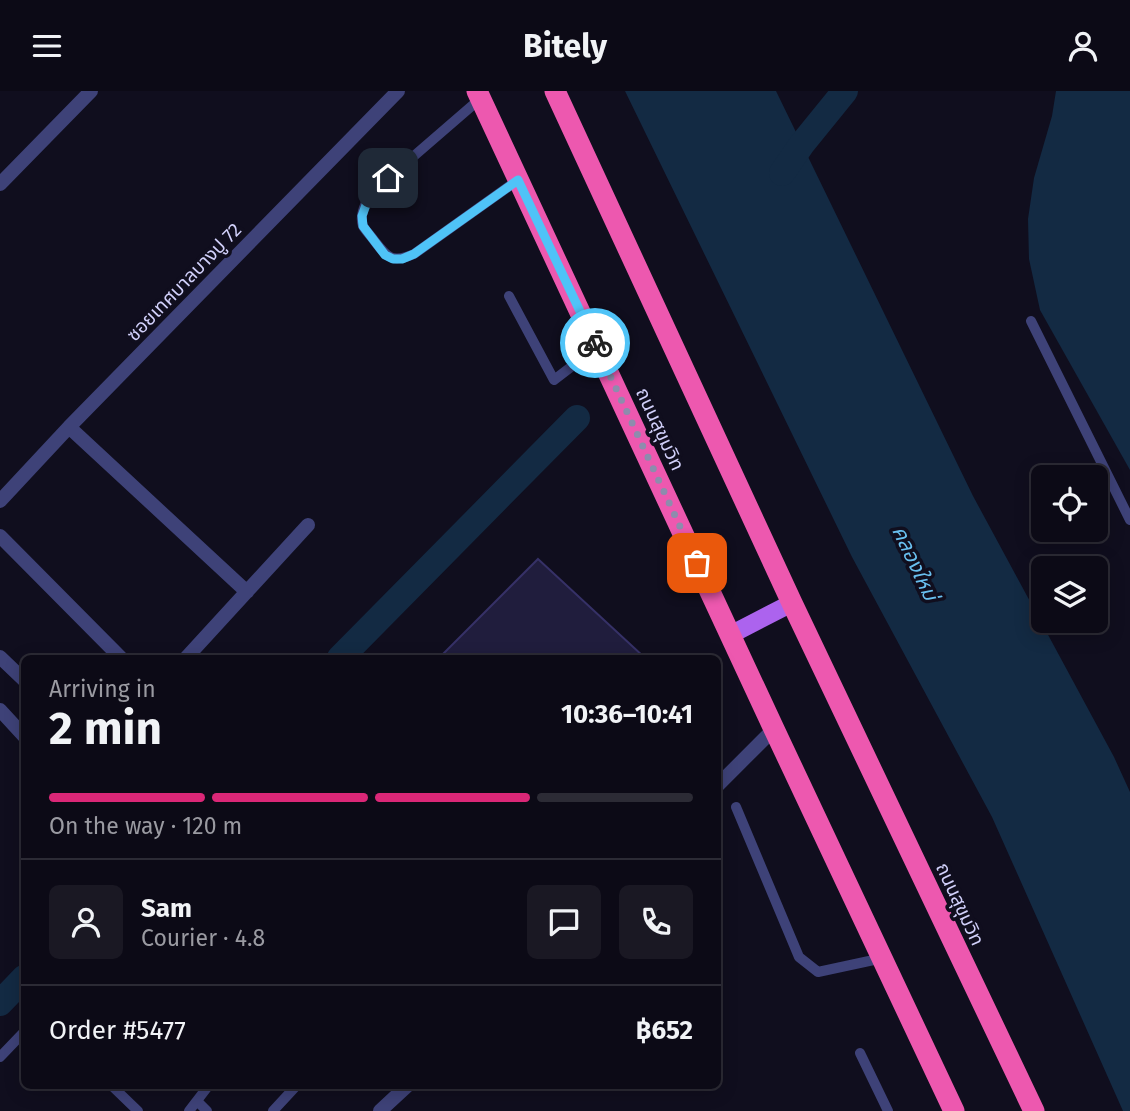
<!DOCTYPE html>
<html lang="en">
<head>
<meta charset="utf-8">
<style>
	body { margin:0; font-family:"Fira Sans","Noto Sans Thai",sans-serif; background:#1a1823; color:#f1f3f6; height:100vh; display:flex; flex-direction:column; font-size:26px; white-space:nowrap }
	* { box-sizing:border-box; margin:0 }
	p { font-size:23px; color:#9a9aa1 }
	.icon { flex:none; width:38px; height:38px; fill:none; stroke:currentColor; stroke-width:2; stroke-linecap:round; stroke-linejoin:round }
	.map { position:relative; flex:1; overflow:hidden }
	.sheet { position:absolute; left:21px; top:564px; width:700px; height:434px; display:flex; flex-direction:column; background:#0c0a16; border-radius:10px; box-shadow:0 4px 18px #0003,0 0 0 2px #2c2b35 }
	.sheet>* { flex:none }
	.tools { position:absolute; left:1031px; top:374px; display:grid; gap:14px }
	.tools a { display:grid; place-items:center; width:77px; height:77px; border-radius:10px; background:#0c0a16; box-shadow:0 4px 18px #0003,0 0 0 2px #2c2b35; font-size:35px }
	.pin { position:absolute; display:grid; place-items:center; width:60px; height:60px; color:#fff; margin:-30px; border-radius:14px; box-shadow:0 4px 10px #0006 }
	.courier { position:absolute; display:grid; place-items:center; width:70px; height:70px; margin:-35px; border:5px solid #4fc3f7; border-radius:50%; background:#fff; color:#222; box-shadow:0 2px 9px #0007 }
	.head em { font-style:normal; font-weight:700 }
	.head div { display:flex; flex-direction:column-reverse }
	.head { display:flex; align-items:center; justify-content:space-between; height:119px; padding:0 28px }
	h1 { font-size:46px; font-weight:700; line-height:52px }
	.bar { display:grid; grid-template-columns:repeat(4,1fr); gap:10px 7px; align-content:center; height:84px; padding:0 28px }
	.bar i { height:9px; border-radius:5px; background:#2c2b35 }
	.bar .selected { background:#db2777 }
	.bar p { grid-column:span 4 }
	.line { display:flex; align-items:center; gap:18px; padding:0 28px; border-top:2px solid #2c2b35 }
	.line div { flex:1 }
	.round { display:grid; place-items:center; flex:none; width:74px; height:74px; border-radius:10px; background:#1a1823 }
	header { display:flex; justify-content:space-between; align-items:center; height:91px; padding:0 28px; background:#0c0a16; font-size:32px; font-weight:700 }
	.map>svg:first-child { display:block }
	.water { fill:#132a43 }
	.lines { fill:none; stroke-linecap:round; stroke-linejoin:round }
	.canal { stroke:#132a43; stroke-width:26 }
	.building { fill:#201d3d; stroke:#363167; stroke-width:2 }
	.lane { stroke:#3e4278; stroke-width:10 }
	.street { stroke:#3e4278; stroke-width:14 }
	.primary { stroke:#ac63ee; stroke-width:18 }
	.highway { stroke:#ed58af; stroke-width:21 }
	.done { stroke:#8d8cad; stroke-width:7; stroke-dasharray:0 12.6 }
	.route { stroke:#4fc3f7; stroke-width:9 }
	.labels { text-anchor:middle; dominant-baseline:central; stroke-width:7; stroke-linejoin:round; paint-order:stroke }
	.street-label { font-size:19px; fill:#d1d0fa; stroke:#100e1e }
	.water-label { font-size:21px; font-style:italic; fill:#69bfef; stroke:#100e1e }
</style>
</head>
<body>
<header><svg class="icon" aria-label="menu" viewBox="0 0 24 24"><path d="M4 6h16M4 12h16M4 18h16"/></svg>Bitely<svg class="icon" aria-label="person" viewBox="0 0 24 24"><circle cx="12" cy="8" r="4"/><path d="M4 21q1-7 8-7t8 7"/></svg></header>
<div class="map">
<svg width="1130" height="1020" viewBox="0 0 1130 1020">
	<rect width="100%" height="100%" fill="#100e1e"/>
	<path class="water" d="M625,0H776L973,405L1114,666L1130,701V1020H1123L992,726L852,466Z
		M1056,0H1130V379L1040,219L1029,168L1028,128L1034,87L1052,25Z"/>
	<g class="lines">
		<path class="canal" d="M782,82L802,53L845,0
			M340,567L577,327
			M0,912L24,887"/>
	</g>
	<path class="building" d="M538,468L644,566L439,567Z"/>
	<g class="lines">
		<path class="lane" d="M481,7L370,103C366,112 359,124 363,135C365,139 370,144 373,148C387,166 391,173 414,163L518,89
			M509,205L554,289L597,256
			M1031,230L1130,429
			M736,716L799,866L818,881L883,867
			M860,962L888,1020
			M0,966L24,941
			M111,994L138,1020
			M197,1010L207,1020
			M189,1020L209,994
			M273,1020L297,994"/>
		<path class="street" d="M0,93L91,0
			M69,336L247,501
			M0,410L69,336L398,0
			M0,445L121,567
			M0,566L24,589
			M186,567L308,434
			M0,619L24,645
			M718,694L774,638
			M380,1020L408,994"/>
		<path class="primary" d="M730,544L792,512"/>
		<path class="highway" d="M477,0L774,638L954,1020
			M555,0L792,512L1034,1020"/>
	</g>
	<g class="lines">
		<path class="done" d="M595,252L697,472"/>
		<path class="route" d="M388,87L370,103L362,125L363,135L385,164L393,168H402L414,163L518,89L595,252"/>
	</g>
	<g class="labels">
		<g class="street-label">
			<text transform="translate(184 191) rotate(-46)">ซอยเทศบาลบางปู 72</text>
			<text transform="translate(660 338) rotate(65)">ถนนสุขุมวิท</text>
			<text transform="translate(960 813) rotate(65)">ถนนสุขุมวิท</text>
		</g>
		<g class="water-label">
			<text transform="translate(915 472) rotate(65)">คลองใหม่</text>
		</g>
	</g>
</svg>
<div class="tools">
<a><svg class="icon" aria-label="locate" viewBox="0 0 24 24"><circle cx="12" cy="12" r="6"/><path d="M12 2v4M12 18v4M2 12h4M18 12h4"/></svg></a>
<a><svg class="icon" aria-label="layers" viewBox="0 0 24 24"><path d="M12 4l9 5-9 5-9-5zM3 14l9 5 9-5"/></svg></a>
</div>
<div class="pin" style="left:697px;top:472px;background:#ea580c"><svg class="icon" aria-label="bag" viewBox="0 0 24 24"><path d="M5 8h14l-1 12H6zM9 8a3 3 0 0 1 6 0"/></svg></div>
<div class="pin" style="left:388px;top:87px;background:#1f2937"><svg class="icon" aria-label="home" viewBox="0 0 24 24"><path d="M3 11l9-7 9 7M6 9v11h12V9"/></svg></div>
<div class="courier" style="left:595px;top:252px"><svg class="icon" aria-label="bike" viewBox="0 0 24 24"><circle cx="6" cy="16" r="4"/><circle cx="18" cy="16" r="4"/><path d="M6 16l4-8h5l3 8M10 8l3 8H6M13 5h3"/></svg></div>
<section class="sheet">
<div class="head"><div><h1>2 min</h1><p>Arriving in</p></div><em>10:36–10:41</em></div>
<div class="bar"><i class="selected"></i><i class="selected"></i><i class="selected"></i><i></i><p>On the way · 120 m</p></div>
<div class="line" style="height:126px"><a class="round"><svg class="icon" aria-label="person" viewBox="0 0 24 24"><circle cx="12" cy="8" r="4"/><path d="M4 21q1-7 8-7t8 7"/></svg></a><div><b>Sam</b><p>Courier · 4.8</p></div><a class="round"><svg class="icon" aria-label="chat" viewBox="0 0 24 24"><path d="M4 5h16v11H9l-5 4z"/></svg></a><a class="round"><svg class="icon" aria-label="phone" viewBox="0 0 24 24"><path d="M5 4h4l2 5-3 2q2 4 5 5l2-3 5 2v4C11 20 4 13 5 4z"/></svg></a></div>
<div class="line" style="height:91px"><div>Order #5477</div><b>฿652</b></div>
</section>
</div>
</body>
</html>
